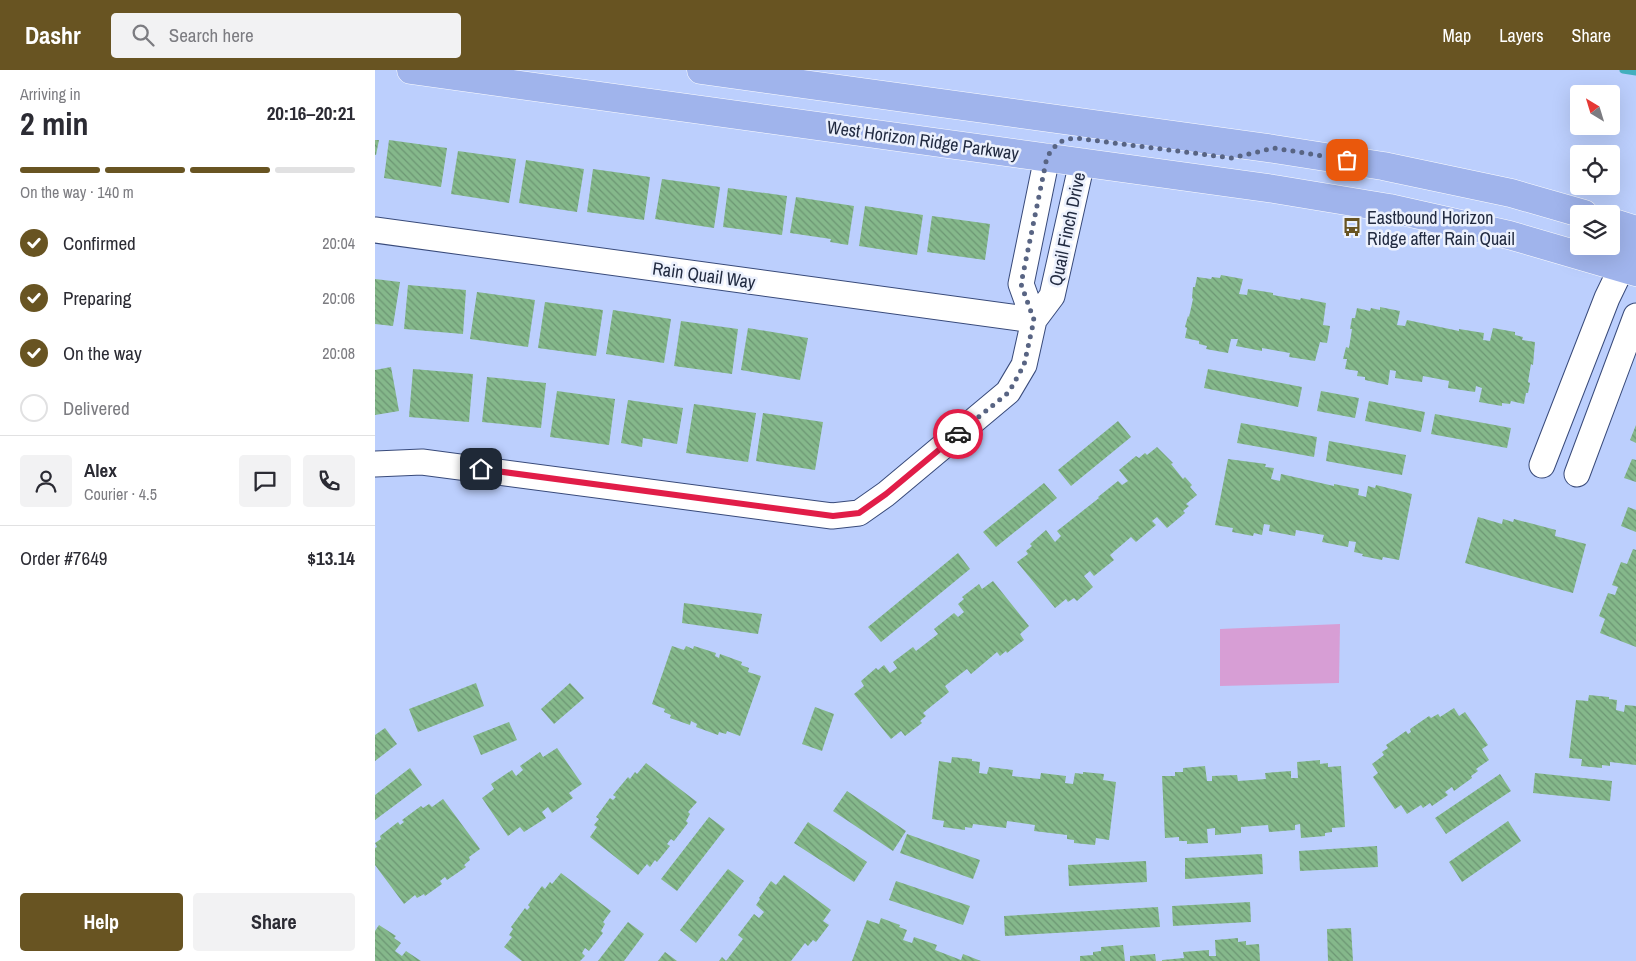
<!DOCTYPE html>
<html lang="en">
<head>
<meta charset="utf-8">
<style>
	body { margin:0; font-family:"Archivo Narrow",sans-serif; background:#f2f2f3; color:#2b2b33; height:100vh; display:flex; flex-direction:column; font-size:19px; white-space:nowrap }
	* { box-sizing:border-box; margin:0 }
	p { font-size:16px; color:#7c7c81 }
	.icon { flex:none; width:28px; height:28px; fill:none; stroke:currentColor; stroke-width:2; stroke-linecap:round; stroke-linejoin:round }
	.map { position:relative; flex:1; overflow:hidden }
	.drawer { display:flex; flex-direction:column; background:#fff; width:375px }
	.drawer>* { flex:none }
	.needle { width:32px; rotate:322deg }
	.fabs { position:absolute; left:1195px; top:15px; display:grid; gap:10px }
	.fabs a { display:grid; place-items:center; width:50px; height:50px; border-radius:5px; background:#fff; box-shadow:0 5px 20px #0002; font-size:25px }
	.pin { position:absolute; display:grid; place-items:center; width:42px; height:42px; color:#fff; margin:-21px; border-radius:10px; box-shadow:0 2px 8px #0006 }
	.courier { position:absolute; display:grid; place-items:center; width:50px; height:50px; margin:-25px; border:4px solid #e11d48; border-radius:50%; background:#fff; color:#222; box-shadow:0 1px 6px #0007 }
	.headline em { font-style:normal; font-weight:700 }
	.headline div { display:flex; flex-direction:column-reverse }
	.headline { display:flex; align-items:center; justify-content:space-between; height:85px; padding:0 20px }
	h1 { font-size:32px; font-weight:700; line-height:38px }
	.bar { display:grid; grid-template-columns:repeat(4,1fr); gap:8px 5px; align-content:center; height:60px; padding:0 20px }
	.bar i { height:6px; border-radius:4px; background:#e1e1e2 }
	.bar .selected { background:#685422 }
	.bar p { grid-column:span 4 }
	.line { display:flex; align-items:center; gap:12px; padding:0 20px; border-top:1px solid #e1e1e2 }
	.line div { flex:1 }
	.round { display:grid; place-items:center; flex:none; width:52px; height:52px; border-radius:5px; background:#f2f2f3 }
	ol { padding:0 20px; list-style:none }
	li { display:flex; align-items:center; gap:15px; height:55px }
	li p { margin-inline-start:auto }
	li .icon { padding:5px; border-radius:50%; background:#685422; color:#fff; stroke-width:4 }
	li:last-child { color:#7c7c81 }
	li i { width:28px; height:28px; border:2px solid #e1e1e2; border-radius:50% }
	.primary-button { display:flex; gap:10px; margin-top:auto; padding:10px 20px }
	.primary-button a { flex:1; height:58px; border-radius:5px; background:#685422; color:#fff; font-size:20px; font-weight:700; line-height:58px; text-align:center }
	.primary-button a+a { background:#f2f2f3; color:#2b2b33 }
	header { display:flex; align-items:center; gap:30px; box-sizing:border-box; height:70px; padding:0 25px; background:#685422; color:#fff }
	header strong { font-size:24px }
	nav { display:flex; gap:28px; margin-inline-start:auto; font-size:18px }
	.search { width:350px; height:45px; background:#f2f2f3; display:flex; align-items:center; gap:12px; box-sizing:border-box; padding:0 18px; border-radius:5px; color:#7c7c81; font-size:19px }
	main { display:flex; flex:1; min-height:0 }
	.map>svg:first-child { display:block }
	.grass { fill:#d79ed5 }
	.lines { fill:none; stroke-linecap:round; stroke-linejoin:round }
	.stream { stroke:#42afbe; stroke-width:7 }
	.building { fill:url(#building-back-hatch) }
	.minor-casing { stroke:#384a7a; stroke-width:27 }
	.major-casing { stroke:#fff; stroke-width:29 }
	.minor { stroke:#fff; stroke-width:25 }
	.major { stroke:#a0b4ec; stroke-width:28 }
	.done { stroke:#586483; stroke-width:5; stroke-dasharray:0 9 }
	.route { stroke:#e11d48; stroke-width:6 }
	.labels { text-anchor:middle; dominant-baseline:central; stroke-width:5; stroke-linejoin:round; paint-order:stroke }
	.street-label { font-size:18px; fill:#222b41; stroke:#ecf1fd }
	.poi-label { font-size:18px; fill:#222b41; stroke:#ecf1fd; text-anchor:start }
</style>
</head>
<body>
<header>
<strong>Dashr</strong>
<div class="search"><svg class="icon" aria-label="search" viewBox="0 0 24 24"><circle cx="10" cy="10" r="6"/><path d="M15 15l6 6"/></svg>Search here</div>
<nav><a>Map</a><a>Layers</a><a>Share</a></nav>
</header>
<main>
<section class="drawer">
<div class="headline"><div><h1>2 min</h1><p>Arriving in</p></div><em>20:16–20:21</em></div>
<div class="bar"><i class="selected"></i><i class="selected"></i><i class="selected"></i><i></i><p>On the way · 140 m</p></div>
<ol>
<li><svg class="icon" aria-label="check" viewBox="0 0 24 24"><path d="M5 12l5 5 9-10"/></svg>Confirmed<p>20:04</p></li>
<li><svg class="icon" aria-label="check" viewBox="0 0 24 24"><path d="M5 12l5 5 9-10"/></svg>Preparing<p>20:06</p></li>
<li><svg class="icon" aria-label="check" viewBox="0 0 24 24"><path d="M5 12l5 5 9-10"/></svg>On the way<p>20:08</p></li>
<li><i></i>Delivered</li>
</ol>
<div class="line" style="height:90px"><a class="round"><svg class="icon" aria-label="person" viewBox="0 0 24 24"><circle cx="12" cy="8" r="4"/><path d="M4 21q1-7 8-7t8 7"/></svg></a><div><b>Alex</b><p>Courier · 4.5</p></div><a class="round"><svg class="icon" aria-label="chat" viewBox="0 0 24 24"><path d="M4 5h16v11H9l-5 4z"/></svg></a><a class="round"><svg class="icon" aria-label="phone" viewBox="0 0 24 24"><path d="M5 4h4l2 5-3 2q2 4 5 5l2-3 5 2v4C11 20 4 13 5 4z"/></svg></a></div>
<div class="line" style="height:65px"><div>Order #7649</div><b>$13.14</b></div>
<div class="primary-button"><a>Help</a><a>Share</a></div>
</section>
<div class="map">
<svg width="1261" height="891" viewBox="0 0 1261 891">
	<defs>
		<pattern id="building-back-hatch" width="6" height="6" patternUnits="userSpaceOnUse" patternTransform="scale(1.25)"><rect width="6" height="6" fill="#85b88b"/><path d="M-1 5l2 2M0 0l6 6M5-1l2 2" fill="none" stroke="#6c9673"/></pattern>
	</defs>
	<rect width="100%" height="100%" fill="#bccffd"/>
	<path class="grass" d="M965,554L964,613L845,616V559Z"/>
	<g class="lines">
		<path class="stream" d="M1248,0L1261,2"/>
	</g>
	<path class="building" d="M0,70H4L1,85H0Z
		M14,70L72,78L66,117L9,108Z
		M83,81L141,89L134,133L76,124Z
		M151,90L209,99L202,142L144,133Z
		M218,99L275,107L269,150L212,142Z
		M287,109L345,117L339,158L280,149Z
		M353,118L412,126L407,165L348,157Z
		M421,127L479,136L473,175L455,172L456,169L415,163Z
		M490,136L548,145L542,185L484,176Z
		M557,146L615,154L610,190L552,182Z
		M846,205L868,209L864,224L872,225L873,219L898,223V225L925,230L926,228L951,233L948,255L955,256L952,273L945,272L940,291L914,287L915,283L887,278V281L861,276L863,269H856L853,283L831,279L832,276L824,274V271L810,268L812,258L810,257L813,246L814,247L818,229L817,228L818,217H820L822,207L836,209L837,207L845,208Z
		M0,209L25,212L18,256L0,254Z
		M33,215L91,220L88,264L29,259Z
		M102,222L160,230L153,277L95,269Z
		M170,232L228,240L221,286L163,278Z
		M1005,237L1025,241L1022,255L1030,256L1032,250L1084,261V259L1109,263L1108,270L1115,271L1118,258L1140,262V265L1148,267L1147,270L1160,272L1158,295L1156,294L1153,312L1155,313L1153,323H1151L1149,334L1136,331L1135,334L1127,333V336L1104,332L1107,318L1101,316L1100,322L1073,318L1074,311L1048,306L1047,312L1020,308L1021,301L1015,300L1013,315L990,310V307L982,306L983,301L970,299L972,289H968L971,277L974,278L977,259H975L977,248H980L982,238L995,241L996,238L1005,240Z
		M238,240L296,249L289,293L231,284Z
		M306,251L363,259L357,304L299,296Z
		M373,258L433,268L425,310L366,300Z
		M16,297L24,341L0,345V300Z
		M38,299L98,304L94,352L34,347Z
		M833,299L927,317L923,337L829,318Z
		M112,307L171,313L166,358L107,352Z
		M182,321L240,329L234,375L175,367Z
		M946,321L984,328L980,348L942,341Z
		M253,330L308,338L302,374L268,368L267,377L246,373Z
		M994,331L1050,342L1046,362L990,351Z
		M319,334L381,343L373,392L311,383Z
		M388,343L448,352L440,400L381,391Z
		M1060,344L1136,358L1132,378L1056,364Z
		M743,351L756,367L696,416L683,400Z
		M866,353L942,367L939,387L862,373Z
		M1261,355V373L1255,370Z
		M954,371L1031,385L1027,405L951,391Z
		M782,377L798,393L796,394L808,409L810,407L817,415L815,417L822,425L811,434L814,436L808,441L810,443L792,458L782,447L777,451L781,455L761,472L756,467L735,485L739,490L719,506L715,501L709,506L718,517L702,531L699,528L693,532L691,529L680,538L642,492L653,484L651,481L657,476L655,474L671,460L680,472L686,466L682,461L724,428L723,427L743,411L747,415L753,411L744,400L761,386L764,388L770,383L772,385Z
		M853,389L891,394L890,397L899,398L896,409L905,411L906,404L959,416V414L984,419L983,425L991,427L993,416L1000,418L1001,415L1037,424L1024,490L1008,487L1007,490L987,486L988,484L979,482L981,472L974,471L973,477L947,472L949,465L921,460L920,466L894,461L895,455L889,454L887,465L879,463L878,466L857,462L858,458L840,455Z
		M1257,389L1261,390V412L1249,408Z
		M669,413L682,428L621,477L608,462Z
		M1253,437L1261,440V462L1246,456Z
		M1103,447L1127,454L1128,449L1138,452L1139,449L1181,460L1180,466L1211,474L1198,523L1090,493Z
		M1258,479L1261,480V577L1225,563L1230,549L1224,546L1233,523L1240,525L1243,517L1237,515L1246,492L1252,494Z
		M583,483L595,499L506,572L493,557Z
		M618,511L654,556L645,564L649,570L632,583L631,581L625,586L622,582L596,604L592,599L570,616L574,622L548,643L551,646L545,651L547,653L530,666L526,661L516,669L479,624L489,616L486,611L501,598L503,600L509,595L515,603L522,598L518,592L538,577L541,581L563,564L559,559L579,543L583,547L589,542L583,534L589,529L587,527L604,514L607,519Z
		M309,533L387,544L383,564L307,553Z
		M297,576L309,580L311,576L318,579L319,576L341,583L340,586L344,588L345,584L367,592L366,595L374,598L373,602L386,606L365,666L352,661L351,664L344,662L343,665L321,657L322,654L316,651L315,655L295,648L296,645L289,642L290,639L277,634Z
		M101,613L109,636L43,662L34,639Z
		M195,613L209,628L179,654L166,639Z
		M1214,625L1234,627V629L1242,630L1241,640L1249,642L1250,635L1261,636V695L1235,692V696L1227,695V698L1206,696L1207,689L1194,688L1201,630L1213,631Z
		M440,637L459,644L447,681L427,674Z
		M1079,638L1084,646L1090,642L1113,675L1107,679L1114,690L1101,699L1103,701L1096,706L1097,708L1079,721L1077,717L1070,722L1073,725L1057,736L1055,733L1048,738L1046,735L1032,744L1026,735L1020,739L998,707L1003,703L997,694L1009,685L1007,682L1013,678L1011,675L1031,661L1033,664L1036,662L1035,659L1054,646L1056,648L1063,644L1065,647Z
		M134,652L142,670L106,685L98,666Z
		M10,658L22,674L0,691V665Z
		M182,678L207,714L194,723L198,728L177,743L173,737L167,742L171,748L149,762L145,757L133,766L107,728L119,719L116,714L137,700L141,706L148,700L145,696L165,682L168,687Z
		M577,687L597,689V691L605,692L604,703L612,704L614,697L638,700L637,706L665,709L666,703L691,706L690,713L698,714L700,703L708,704V702L729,704L728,710L741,712L734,770L721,768L720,775L699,773V770L692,769V765L659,761L660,755L632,751L631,758L598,754L597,758L590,757V760L568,757L569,751L557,749L564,691L576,693Z
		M945,690V694L953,693V697L966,696L970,757L957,758V762L950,763V766L926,768L925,754L920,755V760L894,762L893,755L866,757V763L840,765V758L832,759L833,773L812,774V771H804V767L790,768L787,706H800V702H808V698L830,696L832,711H837V706L862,705L863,711L891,709L890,703L916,701V708H923L922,692Z
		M271,693L322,732L313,742L315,744L311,751L313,753L299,771L296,769L292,774L295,776L282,792L280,790L275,797L272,794L263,805L215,767L222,757L219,755L224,749L221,747L235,728L238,730L241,727L238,725L253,707L255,709L260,702L262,704Z
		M35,698L47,715L0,750V725Z
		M1160,703L1237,711L1235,731L1158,723Z
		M1125,704L1136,721L1071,764L1060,748Z
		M472,721L531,761L518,781L458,741Z
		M68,729L105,779L94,787L95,790L89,795L91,797L72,810L70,807L65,811L67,814L50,826L49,824L42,828L40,825L29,834L0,795V778L2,777L0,773L6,769L5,766L23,752L25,755L29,752L27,750L46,736L48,738L54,734L57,737Z
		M334,747L350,759L302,821L286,809Z
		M1133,751L1146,771L1087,812L1074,792Z
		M433,752L492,792L479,812L419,773Z
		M532,764L605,790L598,809L525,783Z
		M1002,776L1003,797L925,801L924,781Z
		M887,784L888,804L810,809V788Z
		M771,791L772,812L694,816L693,795Z
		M353,799L369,811L321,873L305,860Z
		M186,803L236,841L228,852L230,854L226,861L228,863L214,881L210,878L207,883L210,886L205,891H147L129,877L137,867L134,865L138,859L136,857L150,838L152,840L155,837L153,835L167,816L170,819L175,812L177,814Z
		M409,805L456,840L448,851L454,855L441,872L438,870L433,876L430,873L416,891H344L347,887L351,891L368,869L363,865L379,844L384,848L389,842L381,835L385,829L384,828L396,811L401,815Z
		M521,811L595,836L588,855L514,830Z
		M875,832L876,852L798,856L797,836Z
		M783,837L785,857L630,866L629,846Z
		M506,848L525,855L524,857L532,860L528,870L537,873L539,867L562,875L560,880L586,890L588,884L606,891H477L492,850L504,854Z
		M253,852L269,864L249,891H223Z
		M4,855L21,866L19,868L26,873L20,881L27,886L31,881L46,891H0V861Z
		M976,858L978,891H953L952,859Z
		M863,868V872L871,871V875L884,874L885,891H787V890L809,888L808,882L834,880V886H841L840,870Z
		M748,875L750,891H705V886L718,885V882L726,881V877Z
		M290,882L302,891H283Z
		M780,884L781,891H755V886Z"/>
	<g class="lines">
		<g class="minor-casing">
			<path id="minor" d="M0,160L659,250
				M659,250L646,214L672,87
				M0,394L47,392L457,446L484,443L511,424L633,322L649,295L659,250L677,226L707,92
				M1167,395L1232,228L1247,197
				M1202,404L1261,246"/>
		</g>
		<g class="major-casing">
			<path id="major" d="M36,0L899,119L1014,138L1134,165L1261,202
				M326,0L899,79L1008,96L1136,123L1209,144
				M1236,152L1261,160
				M1247,197L1261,161"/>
		</g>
		<use href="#minor" class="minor"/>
		<use href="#major" class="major"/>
	</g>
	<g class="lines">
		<path class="done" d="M583,364L634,322L649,295L659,250L646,214L672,87C681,74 684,70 700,68L857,88L899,78L972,90"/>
		<path class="route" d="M106,399L458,446L484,443L511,424L583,364"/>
	</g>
	<defs>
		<g id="bus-bare" transform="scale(1.5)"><path d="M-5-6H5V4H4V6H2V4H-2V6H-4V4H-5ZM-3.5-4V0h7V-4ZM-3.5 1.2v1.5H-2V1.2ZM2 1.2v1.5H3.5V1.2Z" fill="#685422" stroke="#ecf1fd" stroke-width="2.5" paint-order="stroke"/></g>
	</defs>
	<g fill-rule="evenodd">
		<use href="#bus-bare" x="977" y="157"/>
	</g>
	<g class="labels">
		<g class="street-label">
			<text transform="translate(548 70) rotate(8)">West Horizon Ridge Parkway</text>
			<text transform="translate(692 159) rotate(-78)">Quail Finch Drive</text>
			<text transform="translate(329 205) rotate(8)">Rain Quail Way</text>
		</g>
		<g class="poi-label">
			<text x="992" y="147">Eastbound Horizon<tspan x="992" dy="21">Ridge after Rain Quail</tspan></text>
		</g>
	</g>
</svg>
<div class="fabs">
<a><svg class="needle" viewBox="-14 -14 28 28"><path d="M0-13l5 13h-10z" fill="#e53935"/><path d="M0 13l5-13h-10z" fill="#7c7c81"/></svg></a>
<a><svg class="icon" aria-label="locate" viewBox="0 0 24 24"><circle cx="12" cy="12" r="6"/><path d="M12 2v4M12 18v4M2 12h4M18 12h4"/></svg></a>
<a><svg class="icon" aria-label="layers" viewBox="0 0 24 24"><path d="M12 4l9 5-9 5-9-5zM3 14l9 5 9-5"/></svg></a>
</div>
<div class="pin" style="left:972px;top:90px;background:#ea580c"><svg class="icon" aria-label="bag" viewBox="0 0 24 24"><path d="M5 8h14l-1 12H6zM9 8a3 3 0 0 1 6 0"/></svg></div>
<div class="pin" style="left:106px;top:399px;background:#1f2937"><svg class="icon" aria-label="home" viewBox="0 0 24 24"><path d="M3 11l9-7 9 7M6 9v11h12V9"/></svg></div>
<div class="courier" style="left:583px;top:364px"><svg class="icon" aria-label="car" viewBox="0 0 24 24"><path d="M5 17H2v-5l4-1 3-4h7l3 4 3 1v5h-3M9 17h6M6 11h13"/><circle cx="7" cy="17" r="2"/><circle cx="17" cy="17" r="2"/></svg></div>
</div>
</main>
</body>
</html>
